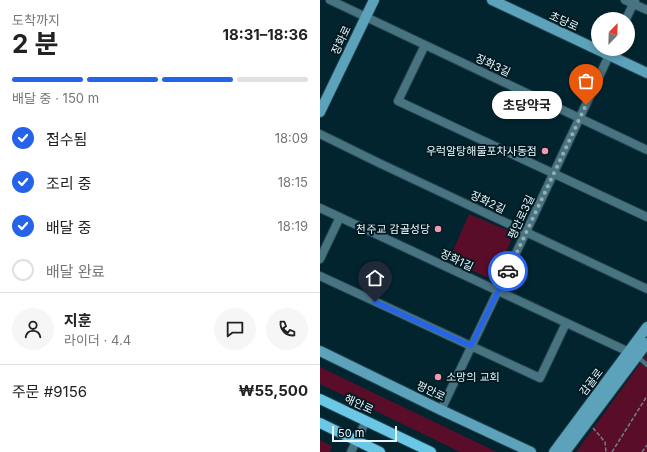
<!DOCTYPE html>
<html lang="ko">
<head>
<meta charset="utf-8">
<style>
	body { margin:0; font-family:Inter,"Noto Sans KR",sans-serif; background:#f6f6f6; color:#222; height:100vh; display:flex; flex-direction:column; font-size:15px; white-space:nowrap }
	* { box-sizing:border-box; margin:0 }
	p { font-size:13px; color:#767676 }
	.icon { flex:none; width:22px; height:22px; fill:none; stroke:currentColor; stroke-width:2; stroke-linecap:round; stroke-linejoin:round }
	.map { position:relative; flex:1; overflow:hidden }
	.side { display:flex; flex-direction:column; background:#fff; width:320px }
	.side>* { flex:none }
	.needle { width:26px; rotate:23deg }
	.controls { position:absolute; left:271px; top:12px; display:grid; gap:8px }
	.controls a { display:grid; place-items:center; width:44px; height:44px; border-radius:50%; background:#fff; box-shadow:0 2px 6px #0003; font-size:20px }
	.scale { position:absolute; left:12px; bottom:10px; width:65px; box-sizing:border-box; padding-left:4px; border:2px solid #e9f7fd; border-top:0; font-size:11px; line-height:14px; white-space:nowrap; color:#e9f7fd; -webkit-text-stroke:3px #021a22; paint-order:stroke }
	.pin { position:absolute; display:grid; place-items:center; width:34px; height:34px; color:#fff; margin:-41px -17px; border-radius:50% 50% 50% 0; rotate:-45deg; box-shadow:0 0 4px #0007 }
	.pin .icon { rotate:45deg }
	.courier { position:absolute; display:grid; place-items:center; width:40px; height:40px; margin:-20px; border:3px solid #2563eb; border-radius:50%; background:#fff; color:#222; box-shadow:0 1px 5px #0007 }
	.bubble { position:absolute; height:28px; border-radius:14px; background:#fff; box-shadow:0 2px 6px #0003; font-size:13px; font-weight:700; line-height:28px; text-align:center }
	.summary em { font-style:normal; font-weight:700 }
	.summary div { display:flex; flex-direction:column-reverse }
	.summary { display:flex; align-items:center; justify-content:space-between; height:68px; padding:0 12px }
	h1 { font-size:26px; font-weight:700; line-height:30px }
	.bar { display:grid; grid-template-columns:repeat(4,1fr); gap:6px 4px; align-content:center; height:48px; padding:0 12px }
	.bar i { height:5px; border-radius:3px; background:#e0e0e0 }
	.bar .current { background:#2563eb }
	.bar p { grid-column:span 4 }
	.line { display:flex; align-items:center; gap:10px; padding:0 12px; border-top:1px solid #e0e0e0 }
	.line div { flex:1 }
	.round { display:grid; place-items:center; flex:none; width:42px; height:42px; border-radius:21px; background:#f6f6f6 }
	ol { padding:0 12px; list-style:none }
	li { display:flex; align-items:center; gap:12px; height:44px }
	li p { margin-inline-start:auto }
	li .icon { padding:4px; border-radius:50%; background:#2563eb; color:#fff; stroke-width:4 }
	li:last-child { color:#767676 }
	li i { width:22px; height:22px; border:2px solid #e0e0e0; border-radius:50% }
	main { display:flex; flex:1; min-height:0 }
	.map>svg:first-child { display:block }
	.park { fill:#5a0d29 }
	.lines { fill:none; stroke-linecap:round; stroke-linejoin:round }
	.lane-casing { stroke:#21424c; stroke-width:5.5 }
	.street-casing { stroke:#21424c; stroke-width:10 }
	.secondary-casing { stroke:#21424c; stroke-width:12 }
	.primary-casing { stroke:#21424c; stroke-width:12 }
	.path { stroke:#6a848d; stroke-width:1.5; stroke-dasharray:4 2; stroke-linecap:butt }
	.lane { stroke:#487381; stroke-width:4 }
	.street { stroke:#487381; stroke-width:8 }
	.secondary { stroke:#5ca2ba; stroke-width:10 }
	.primary { stroke:#6ac7e6; stroke-width:10 }
	.done { stroke:#98adb5; stroke-width:4; stroke-dasharray:0 7.2 }
	.route { stroke:#2563eb; stroke-width:5 }
	.poi-dot { fill:#f29aae; stroke:#021a22; stroke-width:1.5 }
	.labels { text-anchor:middle; dominant-baseline:central; stroke-width:4; stroke-linejoin:round; paint-order:stroke }
	.street-label { font-size:11px; fill:#e9f7fd; stroke:#021a22 }
	.poi-label { font-size:11px; fill:#e9f7fd; stroke:#021a22; text-anchor:end }
</style>
</head>
<body>
<main>
<section class="side">
<div class="summary"><div><h1>2 분</h1><p>도착까지</p></div><em>18:31–18:36</em></div>
<div class="bar"><i class="current"></i><i class="current"></i><i class="current"></i><i></i><p>배달 중 · 150 m</p></div>
<ol>
<li><svg class="icon" aria-label="check" viewBox="0 0 24 24"><path d="M5 12l5 5 9-10"/></svg>접수됨<p>18:09</p></li>
<li><svg class="icon" aria-label="check" viewBox="0 0 24 24"><path d="M5 12l5 5 9-10"/></svg>조리 중<p>18:15</p></li>
<li><svg class="icon" aria-label="check" viewBox="0 0 24 24"><path d="M5 12l5 5 9-10"/></svg>배달 중<p>18:19</p></li>
<li><i></i>배달 완료</li>
</ol>
<div class="line" style="height:72px"><a class="round"><svg class="icon" aria-label="person" viewBox="0 0 24 24"><circle cx="12" cy="8" r="4"/><path d="M4 21q1-7 8-7t8 7"/></svg></a><div><b>지훈</b><p>라이더 · 4.4</p></div><a class="round"><svg class="icon" aria-label="chat" viewBox="0 0 24 24"><path d="M4 5h16v11H9l-5 4z"/></svg></a><a class="round"><svg class="icon" aria-label="phone" viewBox="0 0 24 24"><path d="M5 4h4l2 5-3 2q2 4 5 5l2-3 5 2v4C11 20 4 13 5 4z"/></svg></a></div>
<div class="line" style="height:52px"><div>주문 #9156</div><b>₩55,500</b></div>
</section>
<div class="map">
<svg width="327" height="452" viewBox="0 0 327 452">
	<rect width="100%" height="100%" fill="#01242f"/>
	<path class="park" d="M149,214L192,232L193,236L175,277L171,279L129,260Z
		M327,354V452H256Z
		M0,367L177,452H140L0,384Z
		M0,440L12,446L10,452H0Z"/>
	<g class="lines">
		<g class="lane-casing">
			<path id="lane" d="M318,357L327,365"/>
		</g>
		<g class="street-casing">
			<path id="street" d="M10,0L327,150
				M305,0L327,10
				M306,19L315,0
				M105,45L78,101L327,217
				M0,134L59,163L327,289
				M0,208L309,352
				M0,259L20,217
				M0,276L220,378L246,323
				M121,410L206,232L292,49
				M31,452L46,421"/>
		</g>
		<g class="secondary-casing">
			<path id="secondary" d="M172,0L327,73
				M0,112L54,0
				M0,351L121,410L211,452
				M234,452L327,327
				M245,452L327,343"/>
		</g>
		<g class="primary-casing">
			<path id="primary" d="M0,399L111,452
				M0,423L60,452"/>
		</g>
		<path class="path" d="M273,428L285,442L286,452
			M292,452L327,396
			M322,452L327,445"/>
		<use href="#lane" class="lane"/>
		<use href="#street" class="street"/>
		<use href="#secondary" class="secondary"/>
		<use href="#primary" class="primary"/>
	</g>
	<g class="lines">
		<path class="done" d="M188,271L266,105"/>
		<path class="route" d="M55,302L151,346L188,271"/>
	</g>
	<g class="poi-dot">
		<circle cx="225" cy="151" r="4"/>
		<circle cx="118" cy="229" r="4"/>
		<circle cx="118" cy="377" r="4"/>
	</g>
	<g class="labels">
		<g class="street-label">
			<text transform="translate(244 21) rotate(25)">초당로</text>
			<text transform="translate(21 40) rotate(-64)">장화로</text>
			<text transform="translate(173 65) rotate(25)">장화3길</text>
			<text transform="translate(168 202) rotate(25)">장화2길</text>
			<text transform="translate(201 217) rotate(-65)">평안로3길</text>
			<text transform="translate(137 260) rotate(25)">장화1길</text>
			<text transform="translate(271 382) rotate(-53)">감골로</text>
			<text transform="translate(111 391) rotate(26)">평안로</text>
			<text transform="translate(39 404) rotate(25)">해안로</text>
		</g>
		<g class="poi-label">
			<text x="217" y="151">우럭알탕해물포차사동점</text>
			<text x="110" y="229">천주교 감골성당</text>
			<text x="126" y="377" text-anchor="start">소망의 교회</text>
		</g>
	</g>
</svg>
<div class="controls">
<a><svg class="needle" viewBox="-14 -14 28 28"><path d="M0-13l5 13h-10z" fill="#e53935"/><path d="M0 13l5-13h-10z" fill="#767676"/></svg></a>
</div>
<div class="scale">50 m</div>
<div class="pin" style="left:266px;top:105px;background:#ea580c"><svg class="icon" aria-label="bag" viewBox="0 0 24 24"><path d="M5 8h14l-1 12H6zM9 8a3 3 0 0 1 6 0"/></svg></div>
<div class="pin" style="left:55px;top:302px;background:#1f2937"><svg class="icon" aria-label="home" viewBox="0 0 24 24"><path d="M3 11l9-7 9 7M6 9v11h12V9"/></svg></div>
<div class="courier" style="left:188px;top:271px"><svg class="icon" aria-label="car" viewBox="0 0 24 24"><path d="M5 17H2v-5l4-1 3-4h7l3 4 3 1v5h-3M9 17h6M6 11h13"/><circle cx="7" cy="17" r="2"/><circle cx="17" cy="17" r="2"/></svg></div>
<div class="bubble" style="left:172px;top:91px;width:70px">초당약국</div>
</div>
</main>
</body>
</html>
